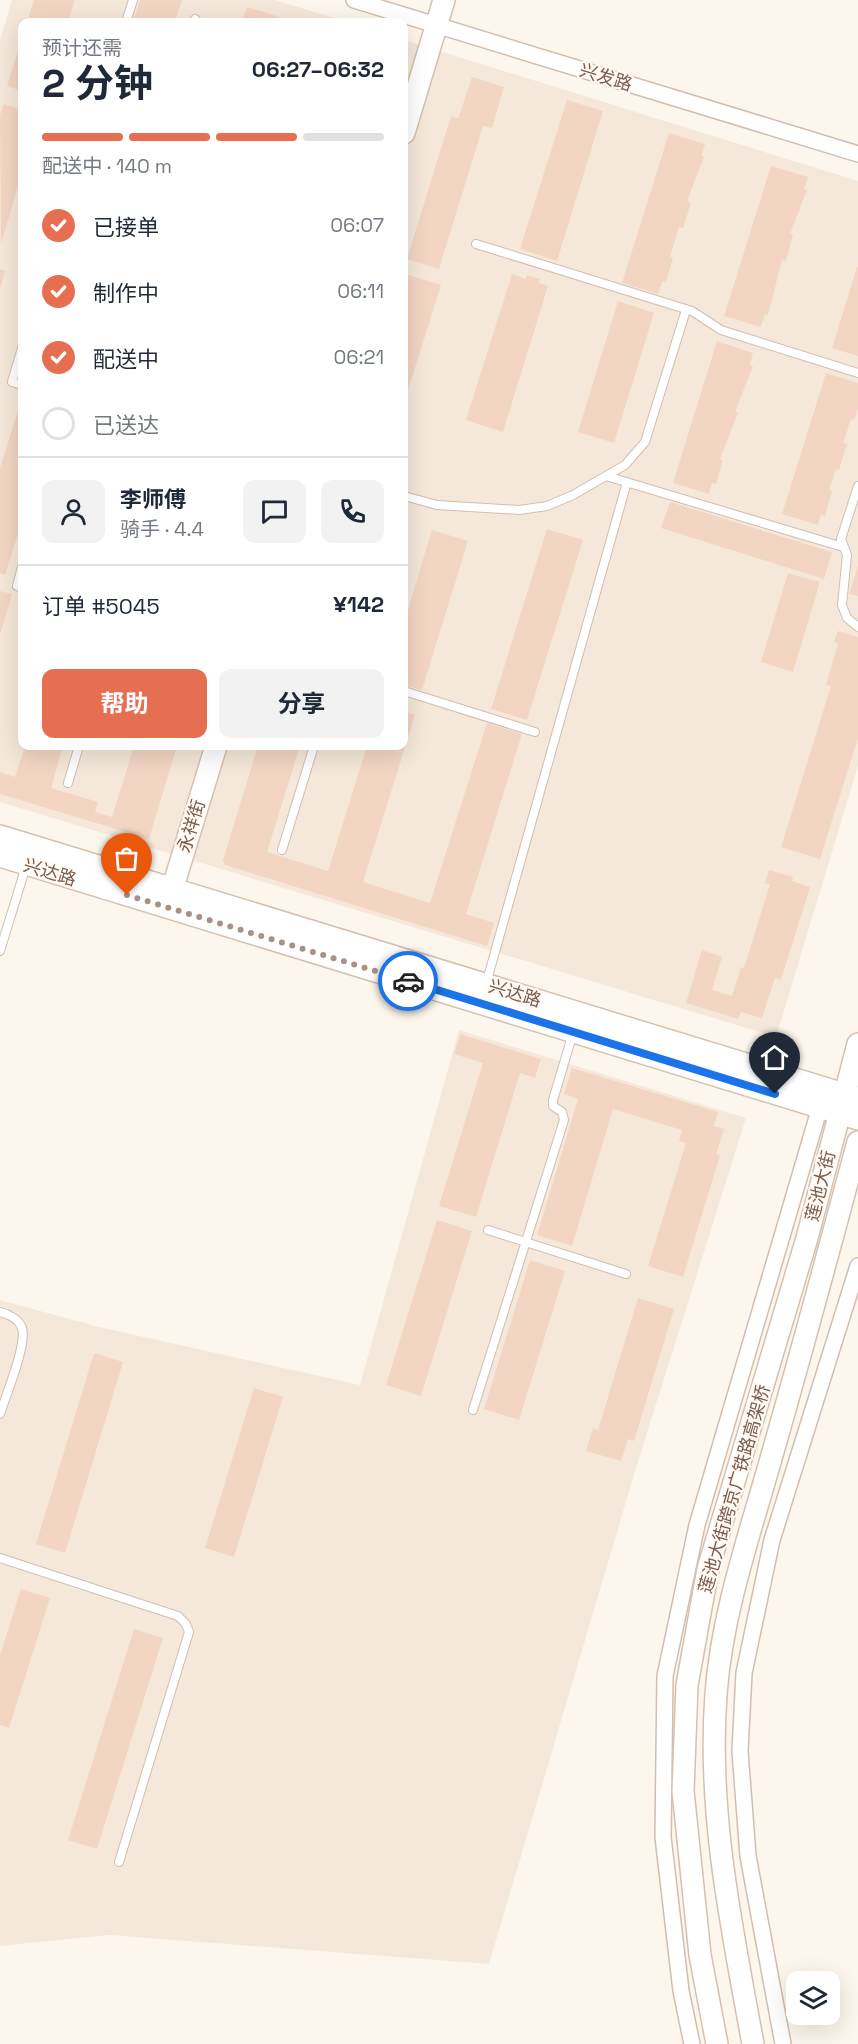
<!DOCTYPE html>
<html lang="zh">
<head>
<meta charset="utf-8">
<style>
	body { margin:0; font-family:"Space Grotesk","Noto Sans SC",sans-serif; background:#f2f2f3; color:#1f2937; height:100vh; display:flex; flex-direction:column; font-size:22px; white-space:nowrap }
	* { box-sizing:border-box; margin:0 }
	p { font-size:20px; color:#747a83 }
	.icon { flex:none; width:33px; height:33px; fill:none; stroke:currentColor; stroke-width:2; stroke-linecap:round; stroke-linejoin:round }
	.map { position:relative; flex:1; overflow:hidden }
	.sheet { position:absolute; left:18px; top:18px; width:390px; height:732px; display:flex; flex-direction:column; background:#fff; border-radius:12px; box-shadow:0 6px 24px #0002 }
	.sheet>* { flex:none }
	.controls { position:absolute; left:786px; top:1971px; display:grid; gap:12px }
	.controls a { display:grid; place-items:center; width:54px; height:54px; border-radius:12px; background:#fff; box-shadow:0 6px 24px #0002; font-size:30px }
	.pin { position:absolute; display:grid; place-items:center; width:51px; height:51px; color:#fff; margin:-62px -26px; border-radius:50% 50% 50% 0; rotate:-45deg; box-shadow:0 0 6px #0007 }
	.pin .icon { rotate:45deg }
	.courier { position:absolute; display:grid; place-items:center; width:60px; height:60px; margin:-30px; border:4px solid #1a73e8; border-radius:50%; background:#fff; color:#222; box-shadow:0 2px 8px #0007 }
	.headline em { font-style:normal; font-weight:700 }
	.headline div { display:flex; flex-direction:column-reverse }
	.headline { display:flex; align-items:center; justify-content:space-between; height:102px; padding:0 24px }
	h1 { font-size:39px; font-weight:700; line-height:45px }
	.bar { display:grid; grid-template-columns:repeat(4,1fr); gap:9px 6px; align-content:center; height:72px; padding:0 24px }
	.bar i { height:8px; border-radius:4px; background:#e0e1e3 }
	.bar .active { background:#e76f51 }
	.bar p { grid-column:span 4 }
	.line { display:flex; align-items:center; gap:15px; padding:0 24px; border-top:2px solid #e0e1e3 }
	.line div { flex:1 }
	.round { display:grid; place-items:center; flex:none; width:63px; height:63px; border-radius:12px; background:#f2f2f3 }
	ol { padding:0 24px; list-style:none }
	li { display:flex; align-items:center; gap:18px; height:66px }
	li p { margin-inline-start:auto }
	li .icon { padding:6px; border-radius:50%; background:#e76f51; color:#fff; stroke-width:4 }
	li:last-child { color:#747a83 }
	li i { width:33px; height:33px; border:3px solid #e0e1e3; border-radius:50% }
	.cta { display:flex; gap:12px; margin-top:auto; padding:12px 24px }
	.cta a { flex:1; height:69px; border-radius:12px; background:#e76f51; color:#fff; font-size:24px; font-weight:700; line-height:69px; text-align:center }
	.cta a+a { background:#f2f2f3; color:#1f2937 }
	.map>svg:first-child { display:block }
	.residential { fill:#f5e8da }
	.building { fill:#f3d5c3 }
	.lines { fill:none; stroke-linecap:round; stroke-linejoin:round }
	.lane-casing { stroke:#d1beb0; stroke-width:10 }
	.street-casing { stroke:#d1beb0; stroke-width:18 }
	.secondary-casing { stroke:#d6c0b0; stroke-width:24 }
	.lane { stroke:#fff; stroke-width:8 }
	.street { stroke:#fff; stroke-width:15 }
	.secondary { stroke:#fff; stroke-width:21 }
	.done { stroke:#a89285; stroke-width:6; stroke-dasharray:0 10.8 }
	.route { stroke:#1a73e8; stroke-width:8 }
	.labels { text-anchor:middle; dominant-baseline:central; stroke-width:4.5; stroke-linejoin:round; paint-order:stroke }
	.street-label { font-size:18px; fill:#7a5c4d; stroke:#fffaf3 }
</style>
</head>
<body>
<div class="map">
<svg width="858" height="2044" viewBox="0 0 858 2044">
	<rect width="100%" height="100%" fill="#fdf6ec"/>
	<path class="residential" d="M12,0H275L347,22H22V746H404V40L858,181V766L776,1037L0,802V40Z
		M459,1030L746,1118L636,1468L489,1964L109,1935L0,1946V1300L99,1327L360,1385Z"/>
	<path class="building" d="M34,0H75L68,22H27Z
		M140,0H182L175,22H133Z
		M247,7L286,19L285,22H242Z
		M22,38V91L7,86Z
		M472,77L504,87L492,128L483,126L439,269L407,259L451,116L458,119Z
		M567,100L603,111L557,261L520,249Z
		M4,104L22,110V172L1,244L0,115Z
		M669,133L705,144L701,156L704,157L687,201L691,203L683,228L679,227L670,257L673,258L666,282L662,281L658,294L622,283Z
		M771,166L808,177L804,189L807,190L790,234L793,235L786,261L782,260L768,315L765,314L761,327L724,316Z
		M857,267H858V356L832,348Z
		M0,269L5,271L1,286H0Z
		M405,274L441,285L404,403V279Z
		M512,274L526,279L527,275L540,279L539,283L548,286L503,432L466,420Z
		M618,301L654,313L614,443L578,432Z
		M717,341L753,353L750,365L753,366L735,412L738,413L720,459L723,460L716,484L712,483L709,494L673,483Z
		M826,373L858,383V408L854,420L851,419L843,443L847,444L839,470L836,469L829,490L832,491L825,516L821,515L818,525L782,514Z
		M22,398V521L5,575L0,573V468Z
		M670,502L832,552L824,579L661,528Z
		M547,529L583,540L527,720L491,709Z
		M432,530L468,541L422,690L404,685V623Z
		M858,566V596L849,594Z
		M788,573L820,582L793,672L761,662Z
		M0,591L12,594L1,632H0Z
		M838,631L858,637V738L820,859L781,847L831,686L826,685L838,643L834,642Z
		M404,711L415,715L363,882L430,903L487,723L522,734L466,914L494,923L487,946L225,865L223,860L258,746H300L267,852L328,871L367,746H404Z
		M25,746H63L51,788L98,802L95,812L112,817L134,746H177L149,839L0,794V772L15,777Z
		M769,870L793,877L792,881L810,887L781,980L775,978L762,1018L741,1012L738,1019L686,1003L702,950L722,957L712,990L732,996L741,967L744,968L770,884L765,883Z
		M460,1034L541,1059L535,1078L520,1073L476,1217L439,1206L483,1063L454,1054Z
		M572,1068L718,1112L714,1126L724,1129L716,1154L720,1155L683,1277L648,1266L686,1143L679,1141L682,1130L613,1109L572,1246L537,1235L578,1099L564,1094Z
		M437,1220L472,1231L421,1396L386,1385Z
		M530,1260L565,1271L519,1420L484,1409Z
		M638,1298L674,1309L634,1441L628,1439L621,1461L586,1451L593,1428L598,1430Z
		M94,1353L123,1362L65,1553L36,1544Z
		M254,1388L283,1397L234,1557L205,1548Z
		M21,1589L50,1598L9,1728L0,1725V1655Z
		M134,1629L163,1638L97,1849L68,1840Z"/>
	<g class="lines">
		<g class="lane-casing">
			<path id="lane" d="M126,22L133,0
				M193,22L195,19
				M476,244L692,311L721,330L858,373
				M22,348L12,382L22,385
				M606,476L843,547
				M858,486L841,539L847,555L842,605L847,618L858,627
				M404,496L437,505L519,510L547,506L573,495L625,465L645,442L686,310
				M22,567L17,586L22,588
				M404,691L535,732
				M68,783L79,746
				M282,850L314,746
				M0,951L26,866
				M486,984L627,482
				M488,1230L626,1274
				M0,1312C8,1314 19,1319 22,1328C27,1345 6,1395 0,1414
				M473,1410L564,1120L562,1112L553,1106V1100L573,1033
				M0,1558L178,1616L186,1624L189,1632L119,1862"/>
		</g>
		<g class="street-casing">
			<path id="street" d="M354,0L858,154
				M692,2044L681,1991L663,1837L665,1676L697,1525L820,1107
				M783,2044L748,1856L740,1751L744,1673L772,1540L858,1266"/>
		</g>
		<g class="secondary-casing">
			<path id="secondary" d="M404,133L444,0
				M0,836L857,1098
				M0,856L858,1119
				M169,900L216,746
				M717,2044L700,1955L683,1791L687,1685L708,1569L807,1238L858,1044
				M753,2044C732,1929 707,1812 716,1694C722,1612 750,1534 772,1455C802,1351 830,1246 858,1142"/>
		</g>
		<use href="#lane" class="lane"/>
		<use href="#street" class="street"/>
		<use href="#secondary" class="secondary"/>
	</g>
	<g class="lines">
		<path class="done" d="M127,895L408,981"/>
		<path class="route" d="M408,981L775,1094"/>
	</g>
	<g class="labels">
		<g class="street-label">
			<text transform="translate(606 77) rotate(17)">兴发路</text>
			<text transform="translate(191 826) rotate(-73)">永祥街</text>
			<text transform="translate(50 872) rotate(17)">兴达路</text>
			<text transform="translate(515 993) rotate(17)">兴达路</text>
			<text transform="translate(820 1186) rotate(-76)">莲池大街</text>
			<text transform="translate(734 1489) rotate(-74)">莲池大街跨京广铁路高架桥</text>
		</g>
	</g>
</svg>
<div class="controls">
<a><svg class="icon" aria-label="layers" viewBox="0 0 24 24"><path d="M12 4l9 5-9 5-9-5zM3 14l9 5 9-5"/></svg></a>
</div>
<div class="pin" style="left:127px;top:895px;background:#ea580c"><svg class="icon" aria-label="bag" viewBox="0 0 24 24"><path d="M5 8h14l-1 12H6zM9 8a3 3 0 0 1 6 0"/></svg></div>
<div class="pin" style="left:775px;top:1094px;background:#1f2937"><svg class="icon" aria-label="home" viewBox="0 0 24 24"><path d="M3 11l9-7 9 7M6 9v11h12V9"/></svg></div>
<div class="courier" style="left:408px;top:981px"><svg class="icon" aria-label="car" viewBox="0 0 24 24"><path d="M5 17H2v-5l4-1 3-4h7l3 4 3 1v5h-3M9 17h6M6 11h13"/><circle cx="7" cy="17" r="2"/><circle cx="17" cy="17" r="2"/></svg></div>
<section class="sheet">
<div class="headline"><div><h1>2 分钟</h1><p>预计还需</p></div><em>06:27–06:32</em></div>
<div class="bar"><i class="active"></i><i class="active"></i><i class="active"></i><i></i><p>配送中 · 140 m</p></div>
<ol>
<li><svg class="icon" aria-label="check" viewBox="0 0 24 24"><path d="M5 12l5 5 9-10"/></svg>已接单<p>06:07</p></li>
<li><svg class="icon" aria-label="check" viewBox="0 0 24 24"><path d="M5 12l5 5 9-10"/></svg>制作中<p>06:11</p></li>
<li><svg class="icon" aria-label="check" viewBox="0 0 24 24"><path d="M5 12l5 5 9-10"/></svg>配送中<p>06:21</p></li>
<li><i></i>已送达</li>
</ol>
<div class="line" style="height:108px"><a class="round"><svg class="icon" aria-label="person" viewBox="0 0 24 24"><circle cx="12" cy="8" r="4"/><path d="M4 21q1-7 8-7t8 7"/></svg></a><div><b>李师傅</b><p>骑手 · 4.4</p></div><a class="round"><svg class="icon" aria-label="chat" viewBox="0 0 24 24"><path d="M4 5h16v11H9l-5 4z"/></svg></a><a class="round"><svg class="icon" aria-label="phone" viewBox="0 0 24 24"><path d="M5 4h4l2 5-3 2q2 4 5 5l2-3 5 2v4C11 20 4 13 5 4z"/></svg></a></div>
<div class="line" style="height:78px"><div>订单 #5045</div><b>¥142</b></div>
<div class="cta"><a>帮助</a><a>分享</a></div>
</section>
</div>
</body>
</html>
